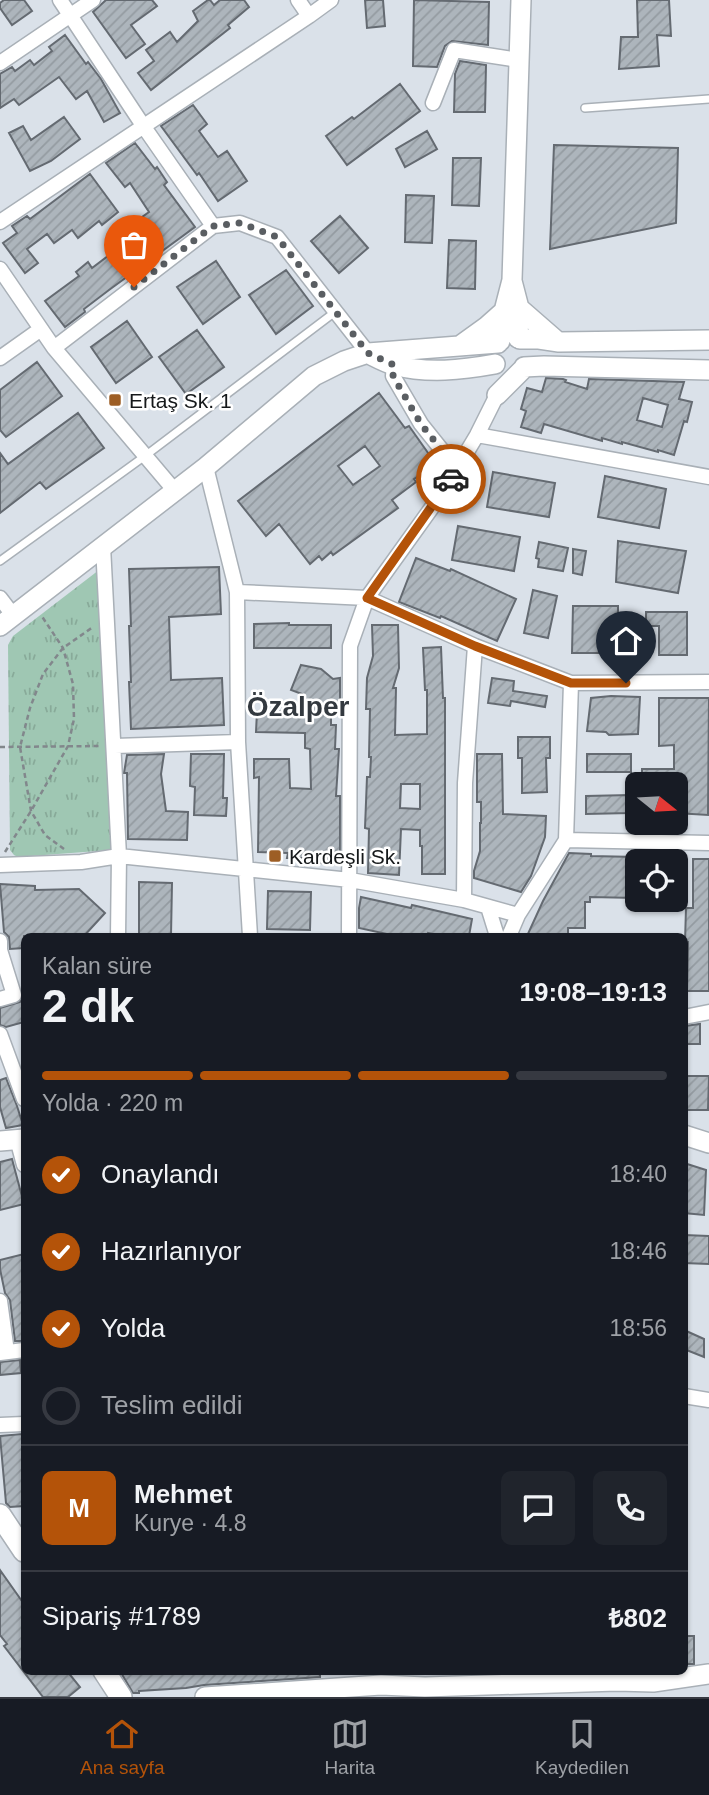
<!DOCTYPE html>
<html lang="tr">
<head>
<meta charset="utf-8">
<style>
	body { margin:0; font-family:Arial,sans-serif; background:#20242c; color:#f1f3f6; height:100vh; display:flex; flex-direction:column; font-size:26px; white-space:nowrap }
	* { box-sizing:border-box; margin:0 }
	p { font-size:23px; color:#9ea1a6 }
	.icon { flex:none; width:38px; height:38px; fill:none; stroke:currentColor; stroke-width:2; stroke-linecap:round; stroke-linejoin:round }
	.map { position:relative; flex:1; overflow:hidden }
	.panel { position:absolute; left:21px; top:933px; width:667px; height:742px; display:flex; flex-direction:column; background:#171b24; border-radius:10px; box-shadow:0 2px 5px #0004 }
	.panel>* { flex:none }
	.needle { width:46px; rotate:108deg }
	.tools { position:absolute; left:625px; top:772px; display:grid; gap:14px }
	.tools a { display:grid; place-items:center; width:63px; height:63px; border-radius:10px; background:#171b24; box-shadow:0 2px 5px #0004; font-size:35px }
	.pin { position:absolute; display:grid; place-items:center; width:60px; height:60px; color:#fff; margin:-72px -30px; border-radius:50% 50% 50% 0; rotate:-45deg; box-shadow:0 0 7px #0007 }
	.pin .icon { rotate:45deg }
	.courier { position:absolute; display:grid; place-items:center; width:70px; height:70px; margin:-35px; border:5px solid #b45309; border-radius:50%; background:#fff; color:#222; box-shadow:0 2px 9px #0007 }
	.overview em { font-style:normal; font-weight:700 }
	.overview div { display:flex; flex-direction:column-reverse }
	.overview { display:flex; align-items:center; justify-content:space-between; height:119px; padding:0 21px }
	h1 { font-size:46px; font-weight:700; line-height:52px }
	.bar { display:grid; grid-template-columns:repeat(4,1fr); gap:10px 7px; align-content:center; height:84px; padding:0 21px }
	.bar i { height:9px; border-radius:5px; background:#363941 }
	.bar .selected { background:#b45309 }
	.bar p { grid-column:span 4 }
	.line { display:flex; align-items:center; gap:18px; padding:0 21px; border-top:2px solid #363941 }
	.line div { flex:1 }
	.round { display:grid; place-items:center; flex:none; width:74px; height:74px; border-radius:10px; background:#20242c }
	ol { padding:0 21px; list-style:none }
	li { display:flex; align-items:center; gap:21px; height:77px }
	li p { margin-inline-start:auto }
	li .icon { padding:7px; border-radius:50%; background:#b45309; color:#fff; stroke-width:4 }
	li:last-child { color:#9ea1a6 }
	li i { width:38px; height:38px; border:4px solid #363941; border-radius:50% }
	.tabs { display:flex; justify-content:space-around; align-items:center; height:98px; border-top:2px solid #363941; background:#171b24; font-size:19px; color:#9ea1a6 }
	.tabs a { display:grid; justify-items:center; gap:4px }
	.tabs .selected { color:#b45309 }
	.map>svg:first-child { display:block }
	.grass { fill:url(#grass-tufts) }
	.building { fill:url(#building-hatch); stroke:#646a71; stroke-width:2; fill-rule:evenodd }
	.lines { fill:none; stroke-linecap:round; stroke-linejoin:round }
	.service-casing { stroke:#a9b0b7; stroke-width:10 }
	.minor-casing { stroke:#a9b0b7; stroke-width:17 }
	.tertiary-casing { stroke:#a9b0b7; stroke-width:22 }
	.secondary-casing { stroke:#a9b0b7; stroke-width:24 }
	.path { stroke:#82878c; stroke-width:2.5; stroke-dasharray:5 3.5; stroke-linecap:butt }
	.service { stroke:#fff; stroke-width:7 }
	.minor { stroke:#fff; stroke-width:14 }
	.tertiary { stroke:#fff; stroke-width:19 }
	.secondary { stroke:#fff; stroke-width:21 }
	.done { stroke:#5a5e62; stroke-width:7; stroke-dasharray:0 12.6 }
	.route { stroke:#b45309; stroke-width:9 }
	.poi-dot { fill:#9d5e25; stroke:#fff; stroke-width:2.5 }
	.labels { text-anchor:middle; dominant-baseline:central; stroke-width:5; stroke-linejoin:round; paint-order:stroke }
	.poi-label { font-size:21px; fill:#15181a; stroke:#fff; text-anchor:start }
	.district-label { font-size:28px; font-weight:bold; fill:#33393f; stroke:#fff }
</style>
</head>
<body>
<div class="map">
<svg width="709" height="1697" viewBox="0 0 709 1697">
	<defs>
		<pattern id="grass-tufts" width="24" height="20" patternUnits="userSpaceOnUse" patternTransform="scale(1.75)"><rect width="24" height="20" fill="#9fc7b3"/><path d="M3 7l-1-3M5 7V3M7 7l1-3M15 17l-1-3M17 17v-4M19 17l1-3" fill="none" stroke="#8a9"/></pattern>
		<pattern id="building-hatch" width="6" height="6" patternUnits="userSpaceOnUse" patternTransform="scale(1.75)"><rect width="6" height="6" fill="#adb5bc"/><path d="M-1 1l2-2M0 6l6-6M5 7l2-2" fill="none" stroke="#949ba1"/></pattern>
	</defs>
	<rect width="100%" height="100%" fill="#dae1e9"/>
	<path class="grass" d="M99,570L111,850L18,857L14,855L10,850L8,645L13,636Z"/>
	<path class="building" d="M4,0H24L32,11L12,25L0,8V3Z
		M106,0H152L157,6L131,25L145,44L126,58L93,12Z
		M208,0H210L214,5L220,0H244L249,7L228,25L230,28L151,90L138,73L154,61L146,50L170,32L177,42L198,21L193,11Z
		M365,0H383L385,26L367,28Z
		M414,0L489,2L488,45L452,41L445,46L437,67L413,66Z
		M637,0H669L671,36L657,35L659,66L619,69L621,37H638Z
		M65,35L86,64L88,62L101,79L120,113L104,122L87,91L76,99L59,77L19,105L14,99L0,108V74L12,67L15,71L30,60L34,65L52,51L49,47Z
		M460,61L486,65L485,112H454L455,74Z
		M400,84L420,111L347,165L326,136L352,117L354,119Z
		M193,105L207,124L199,131L218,157L227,151L247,181L218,201L199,173L197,175L161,126Z
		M64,117L80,139L51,161L30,171L9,133L23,126L31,140Z
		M427,131L437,149L405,167L396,149Z
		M135,143L155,169L157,167L167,182L164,185L195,227L109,290L84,309L85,312L65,327L45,301L79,276L76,272L88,262L92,268L141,231L135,222L149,212L130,183L125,187L106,163Z
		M554,145L678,148L676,223L550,249Z
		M453,158H481L479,206L452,205Z
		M90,174L118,212L102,225L99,221L78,238L72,230L54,243L47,234L27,249L38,263L25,273L3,243L17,233L12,226L27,216L30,219Z
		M406,195L434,196L432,243L405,242Z
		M340,216L368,248L339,273L311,241Z
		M449,240L476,241L475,289L447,288Z
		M216,261L240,297L203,324L177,287Z
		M286,270L313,306L276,334L249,295Z
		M127,321L152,357L116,383L91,347Z
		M197,330L224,367L186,394L159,357Z
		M37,362L62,396L6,437L0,430V390Z
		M546,378L563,379L566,380L565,382L587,389L589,379L684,382L679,399L692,402L687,422L684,421L674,455L658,450V452L622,442V444L602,438V441L544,424L541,433L521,427L526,411L521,409L527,388L542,392ZM643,398L668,405L662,427L637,420Z
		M379,393L405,428L409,426L433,460L422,468L425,472L414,479L416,482L392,500L398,508L333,555L331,552L322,560L319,556L310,564L279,524L266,536L238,501ZM365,446L380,466L353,485L338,466Z
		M78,413L104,448L46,489L40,482L0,513V453L8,464Z
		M493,472L555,483L549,517L487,507Z
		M605,476L666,489L659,528L598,517Z
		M458,526L520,537L514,571L452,560Z
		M618,541L686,551L678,593L616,582Z
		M539,542L568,548L563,571L538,567L539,559L536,558Z
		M573,549L586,551L582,575L573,573Z
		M416,558L450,571L451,569L516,599L497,641L441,616L440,618L399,602Z
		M219,567L221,614L169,617L171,680L222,678L224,725L131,729L129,682H131L129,626H131L129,569Z
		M533,590L557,596L548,638L524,633Z
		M573,606H618V653H572Z
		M646,612H687V655H659V626H646Z
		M289,623V625H331V648H254V624Z
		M372,625H398L399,668L393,688H396L395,735L427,734V690H425L423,648L441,647L443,698H445V874H422V846H420V830L401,829L399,875L368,873L369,829L365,828L367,777H370L371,757H369L370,709H366L367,678L373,656ZM401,784H420V809L400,808Z
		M301,665L321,669L333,679L340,678V704L331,705V725H336L335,749H339L336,796H340V864L319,863V858H287L288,853L258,852L259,777L254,778V759H289L290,788L311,789L310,749L305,748V733L256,732L257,711L302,712V694L291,690Z
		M492,678L514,681L513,691L547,696L545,707L511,701L510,706L488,703Z
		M611,696L640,697L638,734L609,735L606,732L587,731L591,698Z
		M659,698H709L708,815L676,813V784H642V769H674V745L659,746Z
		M518,737H550V758H546L547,792L522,793V758H518Z
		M164,754L161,774L166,811L188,812L187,840L128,839L127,773H124L127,755Z
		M191,754H224L223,798H227L226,816L194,815L195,787L190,786Z
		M477,754H502L503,814L546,816L545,837L531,876L521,892L474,878V871L480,851V823H481V802H477Z
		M587,754H631V772H587Z
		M630,795V813L586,814V796Z
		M569,853L591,854V856L637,857L636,898L590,897V902H585V928H568V936H527L543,901Z
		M693,859H709V991H687L688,942H685L686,908H693Z
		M139,882L172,883L171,936H139Z
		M0,884L35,886V890L79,889L105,913L84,936H24V948L10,949L9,937L4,932Z
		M268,891L311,892L310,930L267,929Z
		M361,897L411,908L412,905L472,919L469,936H442L428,933L427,936H396L359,928V908Z
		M23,993H24V1022L6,1027L0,1025V1008L20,1002Z
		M700,1024V1044H685V1026Z
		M684,1076H709L708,1110H684Z
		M6,1078L17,1106L23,1125L6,1128L0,1107V1080Z
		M12,1159L24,1204L0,1210V1162Z
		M684,1163L706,1170L704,1215L684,1213Z
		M684,1235L709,1236V1264L684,1263Z
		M24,1254V1341H15L10,1300L5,1293L0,1269V1260Z
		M684,1330L704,1339V1357L684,1349Z
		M20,1360L21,1373L0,1375V1362Z
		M22,1434L24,1466V1506L10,1507L6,1503L0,1436Z
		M0,1570L24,1604V1671H67L80,1687L68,1697H43L4,1646L7,1644L0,1635Z
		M684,1636H694V1664H684Z
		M120,1671H320V1677L204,1685L186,1688L139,1691V1693H133Z"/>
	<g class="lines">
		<g class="service-casing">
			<path id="service" d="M585,108L709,99
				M0,561L145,456L335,312"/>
		</g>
		<g class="minor-casing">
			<path id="minor" d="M298,0L309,16
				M0,63L93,0
				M433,103L454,50L519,60
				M0,222L309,16L331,0
				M213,226L240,223L277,237L368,353
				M0,269L54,348L175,491
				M54,348L213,226L144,127L60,0
				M0,358L41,329
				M394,365L393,376L421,424L457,469
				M477,435L709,477
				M206,467L237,592L238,742L250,936
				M103,546L119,856L350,880L464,900L518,915
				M237,592L367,598L475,646L571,683L709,682
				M0,598L13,615
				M571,683L566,840L709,843
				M115,746L238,742
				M0,865L81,862L119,856L118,936
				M464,900L465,783L475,646
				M488,907L497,936
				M349,936L350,646L367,598L443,492L477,435L497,395
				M509,936L518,915L566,840
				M0,941V950L14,995L0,999
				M684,1017L709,1012
				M0,1034L24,1099
				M17,1139L24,1165
				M0,1301L7,1352
				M0,1353L24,1350
				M684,1396L709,1400
				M0,1425L24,1424"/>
		</g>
		<g class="tertiary-casing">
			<path id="tertiary" d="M512,281L519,308L518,338
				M519,308L558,342
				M520,339H539L559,342L709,340
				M500,341L504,311L512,280L521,0
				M461,345L486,327L504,311
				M369,354C377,358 386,363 394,365C428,374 462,370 495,364
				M524,367L544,366L709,370
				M497,395L522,370
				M0,626L206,467L314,376L344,361L368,353L498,343
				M684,1135L709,1143
				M0,1141L24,1139
				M205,1697L381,1685L425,1687L617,1681L653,1682L709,1674"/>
		</g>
		<g class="secondary-casing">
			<path id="secondary" d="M0,1515L24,1551
				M104,1671L121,1697"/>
		</g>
		<path class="path" d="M0,747L102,746
			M64,849L45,835L31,811L20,747L30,708L43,674L63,648L93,627
			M5,852L31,811L68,746L74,719L73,684L63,648L41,615"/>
		<use href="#service" class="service"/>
		<use href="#minor" class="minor"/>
		<use href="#tertiary" class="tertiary"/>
		<use href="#secondary" class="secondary"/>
	</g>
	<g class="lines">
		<path class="done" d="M134,287L213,226L240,223L277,237L368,353L394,365L393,376L421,424L457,469L451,479"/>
		<path class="route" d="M451,479L367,598L475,646L571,683H626"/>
	</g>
	<g class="poi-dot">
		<rect x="108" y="393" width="14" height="14" rx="3.5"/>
		<rect x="268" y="849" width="14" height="14" rx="3.5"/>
	</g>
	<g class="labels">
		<g class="poi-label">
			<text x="129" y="400">Ertaş Sk. 1</text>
			<text x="289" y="856">Kardeşli Sk.</text>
		</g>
		<g class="district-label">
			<text x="298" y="706">Özalper</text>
		</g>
	</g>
</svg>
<div class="tools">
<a><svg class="needle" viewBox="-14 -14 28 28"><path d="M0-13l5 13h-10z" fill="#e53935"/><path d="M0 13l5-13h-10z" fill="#9ea1a6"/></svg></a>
<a><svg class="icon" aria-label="locate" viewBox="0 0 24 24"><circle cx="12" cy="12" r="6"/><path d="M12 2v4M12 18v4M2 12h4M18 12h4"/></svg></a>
</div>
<div class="pin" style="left:134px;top:287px;background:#ea580c"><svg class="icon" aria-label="bag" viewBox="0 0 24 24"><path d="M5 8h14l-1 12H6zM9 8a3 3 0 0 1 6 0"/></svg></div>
<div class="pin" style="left:626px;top:683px;background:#1f2937"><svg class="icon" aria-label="home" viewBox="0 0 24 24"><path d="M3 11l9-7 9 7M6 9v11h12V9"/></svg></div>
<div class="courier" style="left:451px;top:479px"><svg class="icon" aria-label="car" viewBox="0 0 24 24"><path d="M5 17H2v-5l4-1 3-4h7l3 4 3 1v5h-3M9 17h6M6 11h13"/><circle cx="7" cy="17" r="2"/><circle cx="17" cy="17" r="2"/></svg></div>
<section class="panel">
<div class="overview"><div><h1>2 dk</h1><p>Kalan süre</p></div><em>19:08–19:13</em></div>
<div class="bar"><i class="selected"></i><i class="selected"></i><i class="selected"></i><i></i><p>Yolda · 220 m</p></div>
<ol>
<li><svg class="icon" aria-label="check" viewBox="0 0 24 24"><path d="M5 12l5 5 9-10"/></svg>Onaylandı<p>18:40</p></li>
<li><svg class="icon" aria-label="check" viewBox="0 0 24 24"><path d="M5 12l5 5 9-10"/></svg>Hazırlanıyor<p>18:46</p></li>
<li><svg class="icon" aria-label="check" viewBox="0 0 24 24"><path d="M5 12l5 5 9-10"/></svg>Yolda<p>18:56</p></li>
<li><i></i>Teslim edildi</li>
</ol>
<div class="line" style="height:126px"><b class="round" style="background:#b45309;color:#fff">M</b><div><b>Mehmet</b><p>Kurye · 4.8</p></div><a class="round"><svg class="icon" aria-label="chat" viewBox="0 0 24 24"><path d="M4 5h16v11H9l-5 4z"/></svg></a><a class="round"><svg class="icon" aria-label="phone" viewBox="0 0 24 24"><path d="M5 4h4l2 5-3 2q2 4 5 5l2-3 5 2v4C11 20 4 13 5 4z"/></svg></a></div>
<div class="line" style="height:91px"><div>Sipariş #1789</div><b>₺802</b></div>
</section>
</div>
<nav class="tabs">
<a class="selected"><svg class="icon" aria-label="home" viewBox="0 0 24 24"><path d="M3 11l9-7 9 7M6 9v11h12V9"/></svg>Ana sayfa</a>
<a><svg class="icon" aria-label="map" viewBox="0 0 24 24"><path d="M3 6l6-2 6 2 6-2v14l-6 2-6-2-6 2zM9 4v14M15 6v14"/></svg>Harita</a>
<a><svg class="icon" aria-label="saved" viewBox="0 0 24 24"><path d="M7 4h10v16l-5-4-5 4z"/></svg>Kaydedilen</a>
</nav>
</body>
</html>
